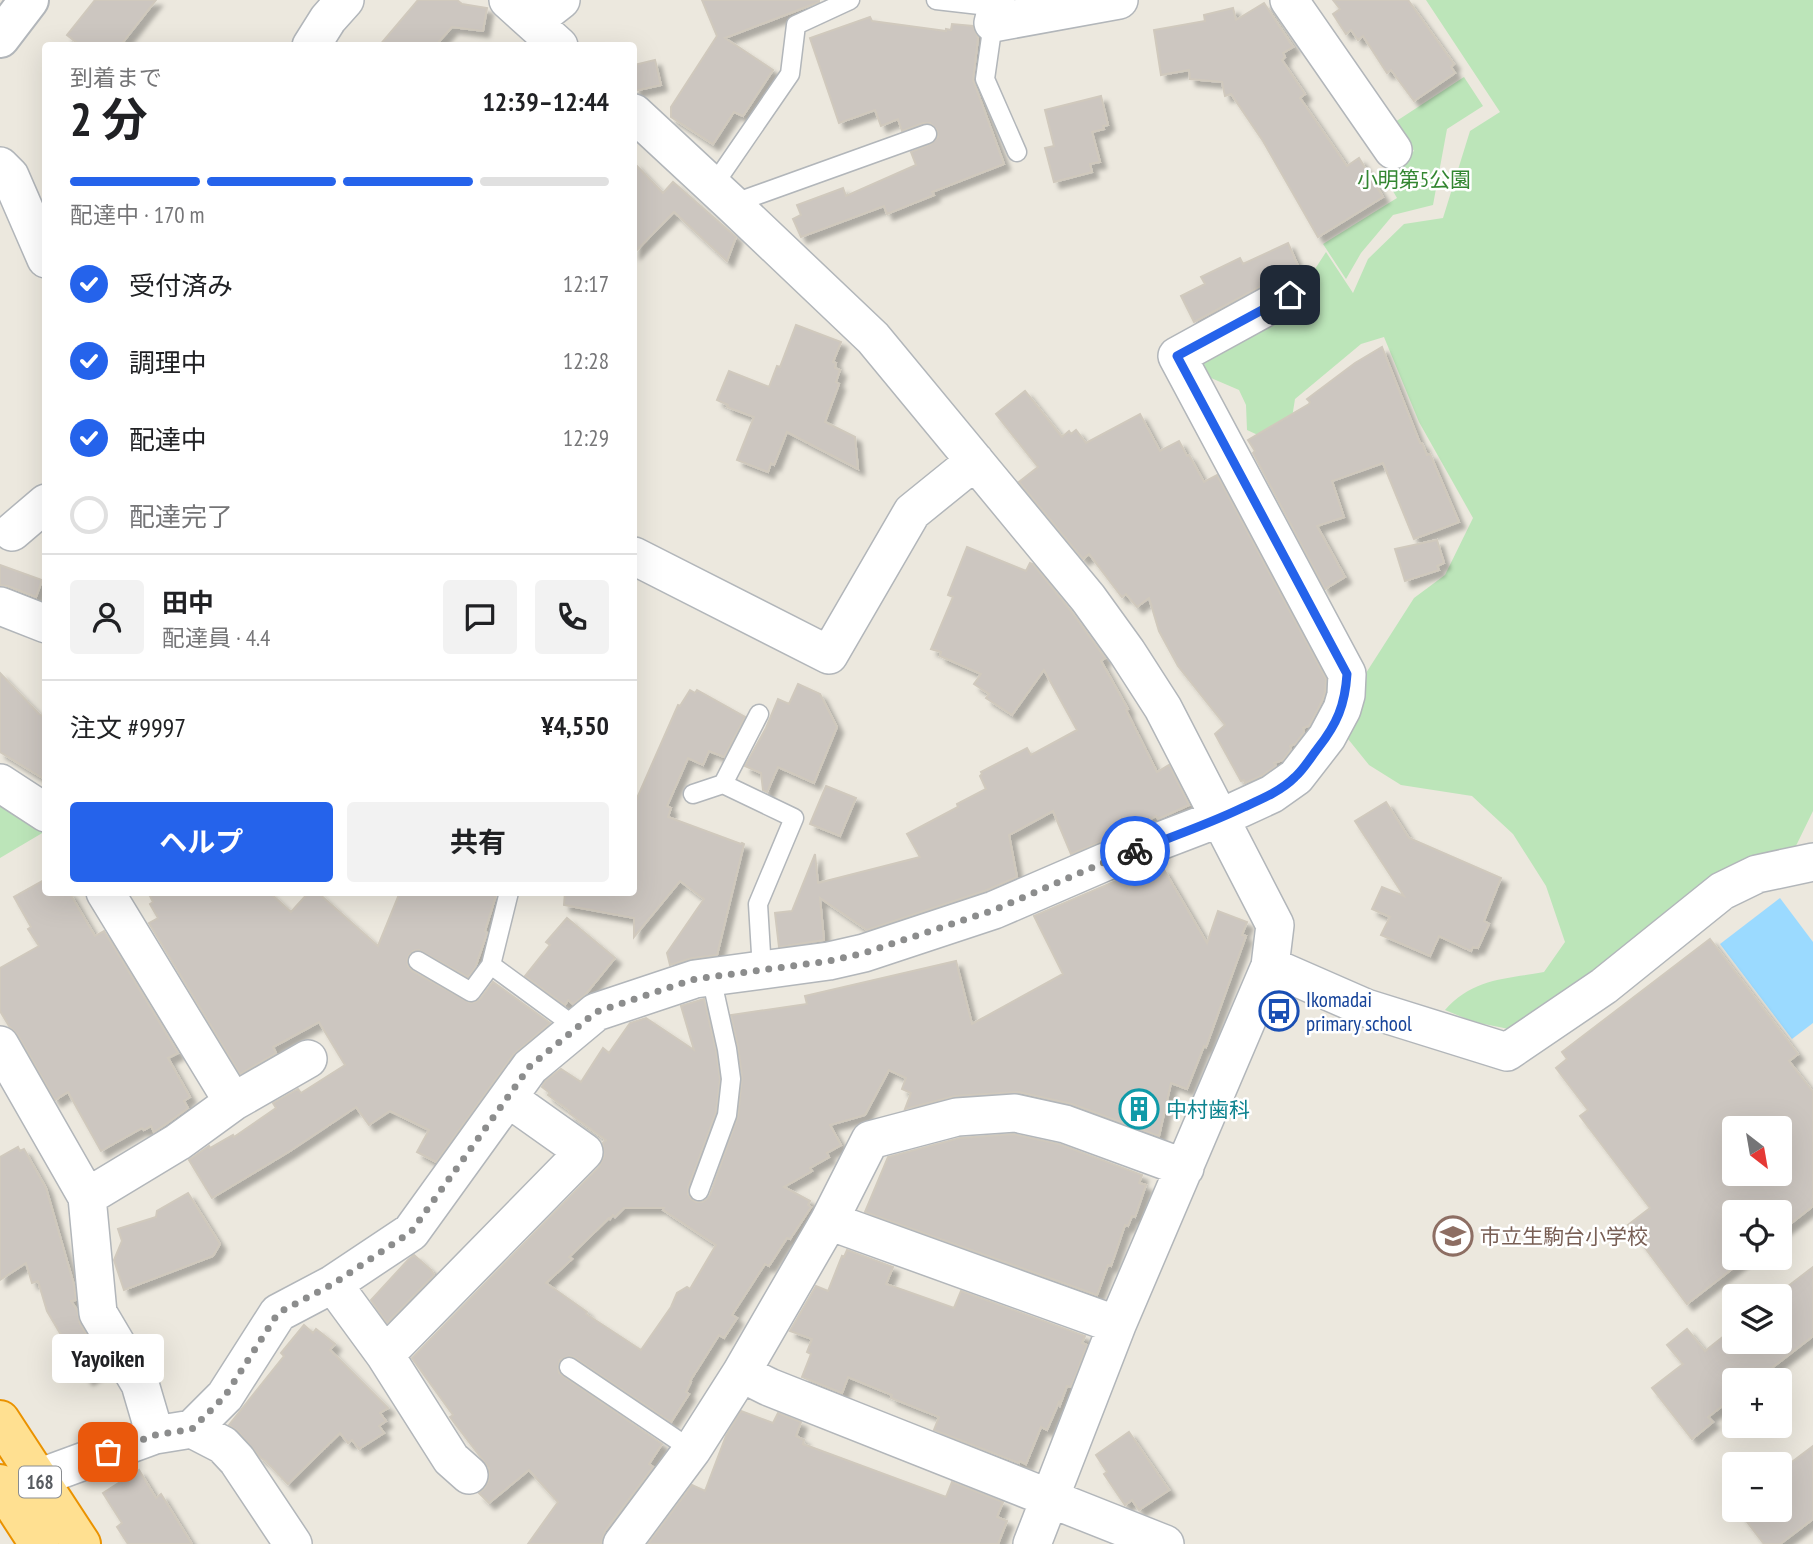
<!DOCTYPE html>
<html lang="ja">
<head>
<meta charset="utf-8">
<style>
	body { margin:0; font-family:"PT Sans Narrow","Noto Sans JP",sans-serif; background:#f2f2f2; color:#202124; height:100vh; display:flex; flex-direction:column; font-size:26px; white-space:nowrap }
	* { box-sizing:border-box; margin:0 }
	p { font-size:23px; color:#757577 }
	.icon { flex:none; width:38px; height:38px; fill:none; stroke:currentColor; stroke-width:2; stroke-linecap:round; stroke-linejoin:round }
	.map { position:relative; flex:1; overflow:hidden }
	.drawer { position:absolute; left:42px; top:42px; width:595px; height:854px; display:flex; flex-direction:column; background:#fff; border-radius:7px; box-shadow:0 7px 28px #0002 }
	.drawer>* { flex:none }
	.needle { width:46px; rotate:149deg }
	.buttons { position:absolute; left:1722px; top:1116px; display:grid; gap:14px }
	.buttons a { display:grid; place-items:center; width:70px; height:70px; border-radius:7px; background:#fff; box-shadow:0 7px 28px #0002; font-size:35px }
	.pin { position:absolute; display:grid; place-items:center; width:60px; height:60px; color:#fff; margin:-30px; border-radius:14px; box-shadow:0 4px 10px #0006 }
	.courier { position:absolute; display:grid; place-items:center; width:70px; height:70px; margin:-35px; border:5px solid #2563eb; border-radius:50%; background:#fff; color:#222; box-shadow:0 2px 9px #0007 }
	.bubble { position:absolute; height:49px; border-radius:7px; background:#fff; box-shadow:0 7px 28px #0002; font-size:23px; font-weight:700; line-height:49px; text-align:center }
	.headline em { font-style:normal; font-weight:700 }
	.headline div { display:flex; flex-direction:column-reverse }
	.headline { display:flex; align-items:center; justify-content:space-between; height:119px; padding:0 28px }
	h1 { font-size:46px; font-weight:700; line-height:52px }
	.bar { display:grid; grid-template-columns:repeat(4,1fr); gap:10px 7px; align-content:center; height:84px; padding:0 28px }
	.bar i { height:9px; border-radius:5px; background:#e0e0e0 }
	.bar .active { background:#2563eb }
	.bar p { grid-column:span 4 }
	.line { display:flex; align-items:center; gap:18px; padding:0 28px; border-top:2px solid #e0e0e0 }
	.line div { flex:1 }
	.round { display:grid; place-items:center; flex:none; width:74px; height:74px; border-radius:7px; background:#f2f2f2 }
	ol { padding:0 28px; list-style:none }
	li { display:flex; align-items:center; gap:21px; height:77px }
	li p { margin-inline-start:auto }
	li .icon { padding:7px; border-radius:50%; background:#2563eb; color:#fff; stroke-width:4 }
	li:last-child { color:#757577 }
	li i { width:38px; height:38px; border:4px solid #e0e0e0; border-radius:50% }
	.button { display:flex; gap:14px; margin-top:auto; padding:14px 28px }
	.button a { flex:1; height:80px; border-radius:7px; background:#2563eb; color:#fff; font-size:28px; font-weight:700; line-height:80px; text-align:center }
	.button a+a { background:#f2f2f2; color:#202124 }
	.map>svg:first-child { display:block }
	.green { fill:#bce5b9 }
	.water { fill:#9bdaff }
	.building { fill:#ccc6c0; stroke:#d0c9bd; stroke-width:2; fill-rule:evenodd; filter:url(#shadow) }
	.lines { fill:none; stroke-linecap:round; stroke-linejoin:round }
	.service-casing { stroke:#b2b6ba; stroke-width:21 }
	.minor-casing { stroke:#b2b6ba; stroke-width:40 }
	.tertiary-casing { stroke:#b2b6ba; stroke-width:42 }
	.trunk-casing { stroke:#ea9200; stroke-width:42 }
	.service { stroke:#fff; stroke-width:18 }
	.minor { stroke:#fff; stroke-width:37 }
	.tertiary { stroke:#fff; stroke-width:38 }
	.trunk { stroke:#ffe091; stroke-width:38 }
	.done { stroke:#8c8d8d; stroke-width:7; stroke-dasharray:0 12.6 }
	.route { stroke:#2563eb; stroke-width:9 }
	.labels { text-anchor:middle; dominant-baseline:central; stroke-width:5; stroke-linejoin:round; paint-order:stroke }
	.shield { fill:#fff; stroke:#8a8d90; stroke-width:2 }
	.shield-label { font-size:19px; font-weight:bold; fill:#585c61 }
	.park-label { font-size:21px; fill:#338631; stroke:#fff }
	.transit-label { font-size:21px; fill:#164399; stroke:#fff; text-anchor:start }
	.culture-label { font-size:21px; fill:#0d838f; stroke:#fff; text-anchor:start }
	.education-label { font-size:21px; fill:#785e54; stroke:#fff; text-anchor:start }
</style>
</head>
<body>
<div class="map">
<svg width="1813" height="1544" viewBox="0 0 1813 1544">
	<defs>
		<filter id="shadow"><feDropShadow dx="6" dy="6" stdDeviation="2" flood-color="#0004"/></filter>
	</defs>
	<rect width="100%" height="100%" fill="#ece8de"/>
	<path class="green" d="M1426,0H1813V811L1793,852L1627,950L1509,1029L1474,1022L1445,1010C1473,978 1505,979 1544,972L1565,942L1546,886L1513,834L1472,796L1401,785L1369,765L1344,734L1366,673L1414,598L1445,575L1473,518L1419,422L1384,337L1361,344L1295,399L1291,424L1271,441L1247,430L1246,405L1239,390L1211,378L1195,357L1293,303L1326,252L1353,293L1368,259L1404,224L1443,218L1470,131L1500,112Z
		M1464,77L1483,106L1447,129L1433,205L1393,215L1361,253L1346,279L1323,244L1397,198L1382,172L1414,151L1395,122Z
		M0,801L44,832L0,858Z"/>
	<path class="water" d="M1780,898L1813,942V1023L1792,1039L1720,944Z"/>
	<path class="building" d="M95,0H156L120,46H81L67,35Z
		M418,0H457L462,4L487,8L483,31L452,27L435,46H379Z
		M702,0H819V2L725,38L773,70L743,116L734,112L713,144L671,117V107L717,36Z
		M1333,0H1408L1454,64L1451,67L1455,73L1414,101L1391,70L1387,73L1363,36L1358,40L1351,30L1346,34L1333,14L1340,9Z
		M1264,3L1293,47L1283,53L1285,57L1282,60L1305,94L1300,98L1347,166L1359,158L1383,197L1318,237L1263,141L1231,94L1225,96L1222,82L1190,79L1189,70L1161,75L1154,30L1205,21L1204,15L1233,8L1236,20Z
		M870,17L872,21L946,31V29L951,30L952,24L973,26L978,38L973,80L1004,164L932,192L934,195L887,214L884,206L801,237L793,219L801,215L797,205L843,188L846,196L916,165L911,152L931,144L938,137L937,130L930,123H923L902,131L898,119L881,126L875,110L839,123L810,38Z
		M655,60L661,85L634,91V65Z
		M1101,96L1108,125L1103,126L1104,129L1092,132L1100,162L1090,164L1092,172L1054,182L1045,148L1054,146L1045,110Z
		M634,163L663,193L673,182L736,237L727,261L674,212L634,253Z
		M1288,243L1303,277L1291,273L1280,276L1194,322L1181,296L1205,284L1201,277L1240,258L1243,264Z
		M796,325L841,342L833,362L836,363L835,368L840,370L836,382L839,384L825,422L855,437L858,469L787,432L774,465L771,463L768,472L737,460L754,417L727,407L728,405L717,400L729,371L769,387L777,366L780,367Z
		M1382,347L1420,443H1422L1427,455L1430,454L1459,522L1414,539L1383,463L1332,481L1344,517L1317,526L1345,577L1325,589L1253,453L1255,451L1248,440L1309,404L1310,402L1307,399L1355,363Z
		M1025,391L1062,437L1069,431L1071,434L1076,430L1086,443L1140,414L1160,451L1179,441L1187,456L1189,455L1204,482L1217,475L1326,679L1325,692L1322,701L1309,726L1303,728L1304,732L1295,744L1290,746L1291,749L1283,760L1274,763L1276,766L1261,776L1245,783L1244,780L1241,781L1215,734L1225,725L1178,666L1159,631L1149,598L1137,607L1126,594L1122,597L1089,554L1083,559L1019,482L1038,467L996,414Z
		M1437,540L1444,563L1437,566L1439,570L1405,581L1395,549Z
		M967,547L1026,571L1030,563L1033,564L1071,611L1105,658L1101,661L1128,709L1126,710L1157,772L1169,765L1189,805L1158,819L1156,816L1137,827L1071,854L1053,811L1009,835L1017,877L987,890L867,930L820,898L824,940L779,947L775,913L792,911L815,854L818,883L920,857L907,834L958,807L957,804L986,789L980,776L982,774L981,772L1027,748L1031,755L1077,730L1044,670L1012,715L986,698L989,694L974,684L981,674L940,656L941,652L931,649L953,597L948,595Z
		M0,565L42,580L36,597L8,586L0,585Z
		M0,673L39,714L46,718V780L0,752Z
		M798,684L820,694L837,727L814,783L778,767L767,792L763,790L761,773L745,766L766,728L778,699L789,704Z
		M690,690L695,693L697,690L745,717L724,757L709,751L703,765L688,758L667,806L671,808L668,817L741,844L742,843L744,844L717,955L692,958L670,965L667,953L704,899L680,881L634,937V918L564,905L565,892H634V805L678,705L680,706Z
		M826,786L856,798L840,836L810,824Z
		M1386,802L1409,838L1501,878L1484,921L1489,924L1478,948L1473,947L1471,951L1439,936L1430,956L1381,935L1390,917L1372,909L1382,887L1404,896L1355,821Z
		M1163,868L1207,943L1218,911L1247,922L1242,935L1246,936L1206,1047L1204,1046L1187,1089L1171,1083L1159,1136L1072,1104L1019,1092L955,1096L905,1109L911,1093L902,1089L906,1078L889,1070L865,1115L830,1125L841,1145L827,1153L829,1157L810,1168L812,1171L784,1187L810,1201L808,1205L811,1207L790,1239L787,1238L769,1266L765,1264L732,1315L737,1318L724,1338L719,1335L690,1381L691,1382L686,1392L689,1394L671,1422L575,1358L569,1356L560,1360L558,1367L559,1373L563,1376L662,1444L649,1464L653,1467L605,1531L601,1544H528L558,1502L529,1470L489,1503L479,1493L485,1488L489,1480V1468L450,1417L453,1415L412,1358L599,1167L604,1157L603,1143L606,1140L569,1113L570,1111L548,1095L550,1093L542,1087L545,1081L561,1069L581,1082L603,1048L609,1053L630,1023L646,1018L694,1050L681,1006L704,999L716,1051L720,1079L716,1112L688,1188V1194L691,1199L696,1202H702L707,1199L710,1195L738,1116L742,1077L738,1047L731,1015L807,1004L805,996L956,961L972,1024L1063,974L1034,916L1125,877L1129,888ZM624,1208H664L663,1210L716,1245L690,1289L687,1287L677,1293L671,1307L641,1350L586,1314L587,1312L546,1283L572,1259L569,1257L609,1218L610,1219L613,1215L615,1217Z
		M46,879V892H69L95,936L104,931L112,944L178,1053L168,1058L190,1097L184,1101L188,1108L166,1124L154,1132L151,1126L144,1130L142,1128L101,1151L68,1092L55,1100L18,1035L9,1026L0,1011V968L39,946L28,929L31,927L14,897Z
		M148,892H269L291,912L309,892H317L378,946L400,892H497L485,931L487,933L475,968L468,977L419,950L413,951L409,955L407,960L408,966L412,971L470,1003L475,1002L480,999L493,982L550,1023L513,1055L436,1162L417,1152L429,1130L390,1111L369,1125L356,1107L290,1151L212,1198L189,1160L209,1146L210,1148L233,1135L234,1137L276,1108L273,1103L298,1089L301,1093L345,1065L319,1022L273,1047L276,1053L240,1074L149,923L158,918L150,904L153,902Z
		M567,918L615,958L585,995L573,1004L568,1000L565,1005L525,976L550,945L546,942Z
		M1710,939L1798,1054L1789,1061L1813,1092V1206L1780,1232V1213H1734V1258H1746L1687,1304L1628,1225L1650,1208L1580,1116L1588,1110L1556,1068L1567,1059L1562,1052ZM1734,1129H1780V1174H1734Z
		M1013,1134L1059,1144L1142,1175L1139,1183L1146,1185L1135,1217L1132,1216L1128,1226L1125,1225L1111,1266L1108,1265L1097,1295L865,1212L888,1157L960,1138Z
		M18,1147L20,1151L24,1149L46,1188L74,1285L76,1300L71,1301L77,1310L80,1324L106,1367L87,1379L47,1311L38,1281L32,1283L26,1263L0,1280V1157Z
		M188,1193L220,1244L213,1256L124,1290L114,1260L122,1241L118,1229L156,1217L157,1211Z
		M847,1250L893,1267L886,1284L954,1308L961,1291L1085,1336L1082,1343L1087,1345L1071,1387L1067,1386L1060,1405L1059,1402L1047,1430L1041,1427L1026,1464L1020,1461L1019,1463L934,1430L939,1417L891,1398L892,1395L848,1377L842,1393L802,1377L811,1354L807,1352L812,1339L790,1331L816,1286L828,1291L842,1256L844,1257Z
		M414,1255L431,1270L434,1275L387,1323L371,1300L408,1260Z
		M1813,1267V1336L1755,1381H1734V1397L1708,1417L1713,1422L1692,1439L1652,1388L1683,1364L1667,1345L1687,1329L1705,1351L1734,1328V1342H1780V1297H1774Z
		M304,1325L313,1333L316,1329L335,1344L330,1350L388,1408L380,1413L386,1421L379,1426L384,1433L359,1449L352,1440L348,1443L340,1433L288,1484L266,1461L261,1458L238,1431L229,1425L284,1356L281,1353Z
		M741,1411L773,1423L778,1413L801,1422L796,1436L804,1440L803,1444L946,1497L952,1482L1003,1502L997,1517L1007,1521L998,1544H648L692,1485L705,1491L726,1436Z
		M1129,1432L1169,1490L1139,1510L1132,1500L1125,1505L1104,1474L1107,1472L1096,1455Z
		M1813,1446V1519L1780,1544H1764L1738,1510H1780V1471Z
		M139,1470L156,1498L161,1494L192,1544H128L117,1527L122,1523L103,1493Z"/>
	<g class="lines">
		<g class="service-casing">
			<path id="service" d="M936,0L997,7
				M993,23L985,79L1017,152
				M713,186L790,74L796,25L850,0
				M732,204L927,134
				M759,714L723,784L794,818L758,904L762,970
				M693,794L723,784
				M418,961L471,992L491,965L577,1028
				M491,965L509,892
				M699,1191L727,1115L731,1079L727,1049L711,977
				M569,1367L692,1450"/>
		</g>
		<g class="minor-casing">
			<path id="minor" d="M508,0L559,46
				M995,0L997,7L993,23L1119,0
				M1289,0L1393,150
				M533,22L561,0
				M311,46L328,19L345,0
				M634,113L732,204L873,338L1088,598L1127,652L1163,708L1275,925L1270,966L1117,1325L1032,1544
				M0,166L10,176L46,259
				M12,532L46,503
				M634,556L829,655L912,512L975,461
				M0,606L46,624
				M0,783L46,813
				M1270,966L1366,1008L1507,1052L1604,986L1722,891L1757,874L1813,862
				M0,1045L87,1197L98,1313L140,1384L155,1435
				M233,1102L308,1059
				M87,1197L178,1142L233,1102L105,892
				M829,1221L1117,1325
				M333,1284L385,1355L451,1459L469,1475
				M385,1355L584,1152L508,1098
				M192,1429L223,1445L237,1460L293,1544
				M38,1478L155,1435L192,1429L225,1396L278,1313L333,1284L411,1232L530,1067L596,1012L695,979L829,961L864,953L994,910L1105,862L1220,818L1272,794L1296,777L1327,737L1342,709L1346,695L1347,674L1177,356L1290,294
				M622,1544L692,1450L741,1373
				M1165,1544L769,1387L741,1373L829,1221L870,1140L957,1117L1015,1113L1065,1124L1185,1168"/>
		</g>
		<g class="tertiary-casing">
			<path id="tertiary" d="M0,38L29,0"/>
		</g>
		<g class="trunk-casing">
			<path id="trunk" d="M0,1420L81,1544
				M0,1484L39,1544"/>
		</g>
		<use href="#service" class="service"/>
		<use href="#minor" class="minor"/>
		<use href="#tertiary" class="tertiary"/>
		<use href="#trunk" class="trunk"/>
	</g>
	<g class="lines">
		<path class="done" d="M108,1452L155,1435L192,1429L225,1396L278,1313L333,1284L411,1232L530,1066L596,1012L695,979L829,961L864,953L994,910L1105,862L1135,851"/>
		<path class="route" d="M1135,851C1171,837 1209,824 1244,807C1262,799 1281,791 1295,777C1304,769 1311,757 1318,748C1337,724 1345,705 1347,674L1177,356L1290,295"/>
	</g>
	<defs>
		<g id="bus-ring" transform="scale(2.0125)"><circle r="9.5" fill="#fff" stroke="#1a4fb4" stroke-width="1.5"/><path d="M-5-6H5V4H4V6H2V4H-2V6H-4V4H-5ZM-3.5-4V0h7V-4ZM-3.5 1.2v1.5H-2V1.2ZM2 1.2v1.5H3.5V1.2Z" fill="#1a4fb4"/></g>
		<g id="building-ring" transform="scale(2.0125)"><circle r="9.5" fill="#fff" stroke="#0f9aa8" stroke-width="1.5"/><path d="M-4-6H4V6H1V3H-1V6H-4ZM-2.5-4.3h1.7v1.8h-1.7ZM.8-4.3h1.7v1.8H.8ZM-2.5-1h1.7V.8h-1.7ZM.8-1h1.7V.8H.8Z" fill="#0f9aa8"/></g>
		<g id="school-ring" transform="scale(2.0125)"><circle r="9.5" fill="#fff" stroke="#8d6e63" stroke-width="1.5"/><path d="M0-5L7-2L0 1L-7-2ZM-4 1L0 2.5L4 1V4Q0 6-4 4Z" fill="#8d6e63"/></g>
	</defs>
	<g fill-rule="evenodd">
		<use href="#bus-ring" x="1279" y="1011"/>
		<use href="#building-ring" x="1139" y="1109"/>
		<use href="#school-ring" x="1453" y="1236"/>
	</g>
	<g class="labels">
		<rect class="shield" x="19" y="1466.5" width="42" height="31" rx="5"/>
		<g class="shield-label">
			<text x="40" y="1482">168</text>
		</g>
		<g class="park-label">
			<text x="1414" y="179">小明第5公園</text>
		</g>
		<g class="transit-label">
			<text x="1306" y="999">Ikomadai<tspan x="1306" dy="24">primary school</tspan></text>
		</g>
		<g class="culture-label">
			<text x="1166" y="1109">中村歯科</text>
		</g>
		<g class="education-label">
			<text x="1480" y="1236">市立生駒台小学校</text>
		</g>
	</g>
</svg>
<div class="buttons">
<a><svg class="needle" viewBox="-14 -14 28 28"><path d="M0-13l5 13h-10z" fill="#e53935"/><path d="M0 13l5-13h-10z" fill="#757577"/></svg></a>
<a><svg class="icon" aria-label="locate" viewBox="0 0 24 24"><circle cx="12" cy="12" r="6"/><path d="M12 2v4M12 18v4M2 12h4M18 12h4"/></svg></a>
<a><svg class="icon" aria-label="layers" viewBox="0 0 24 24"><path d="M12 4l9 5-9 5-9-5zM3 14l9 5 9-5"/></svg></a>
<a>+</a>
<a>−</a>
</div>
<div class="pin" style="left:108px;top:1452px;background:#ea580c"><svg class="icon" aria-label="bag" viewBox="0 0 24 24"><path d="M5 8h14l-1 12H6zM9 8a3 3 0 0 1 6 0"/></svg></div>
<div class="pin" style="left:1290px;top:295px;background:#1f2937"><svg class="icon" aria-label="home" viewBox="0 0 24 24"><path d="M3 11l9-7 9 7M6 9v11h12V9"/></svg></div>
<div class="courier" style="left:1135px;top:851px"><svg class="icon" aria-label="bike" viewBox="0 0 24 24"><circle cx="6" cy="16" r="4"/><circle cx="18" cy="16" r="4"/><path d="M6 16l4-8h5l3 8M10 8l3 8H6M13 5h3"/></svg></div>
<div class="bubble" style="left:52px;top:1334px;width:112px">Yayoiken</div>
<section class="drawer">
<div class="headline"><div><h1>2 分</h1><p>到着まで</p></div><em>12:39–12:44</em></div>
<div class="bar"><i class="active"></i><i class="active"></i><i class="active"></i><i></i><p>配達中 · 170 m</p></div>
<ol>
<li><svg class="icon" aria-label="check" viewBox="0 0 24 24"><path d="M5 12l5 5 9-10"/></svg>受付済み<p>12:17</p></li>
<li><svg class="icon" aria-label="check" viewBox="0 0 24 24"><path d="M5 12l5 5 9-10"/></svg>調理中<p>12:28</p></li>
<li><svg class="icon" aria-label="check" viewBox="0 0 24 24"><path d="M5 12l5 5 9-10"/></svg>配達中<p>12:29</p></li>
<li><i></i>配達完了</li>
</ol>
<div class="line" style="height:126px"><a class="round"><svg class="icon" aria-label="person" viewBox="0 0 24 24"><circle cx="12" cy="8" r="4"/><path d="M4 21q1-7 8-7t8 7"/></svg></a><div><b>田中</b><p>配達員 · 4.4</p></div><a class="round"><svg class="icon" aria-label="chat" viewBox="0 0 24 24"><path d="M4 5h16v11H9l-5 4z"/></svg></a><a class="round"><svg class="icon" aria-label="phone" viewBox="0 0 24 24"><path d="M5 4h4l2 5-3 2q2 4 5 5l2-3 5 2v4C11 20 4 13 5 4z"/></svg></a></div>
<div class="line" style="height:91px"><div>注文 #9997</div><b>¥4,550</b></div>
<div class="button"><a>ヘルプ</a><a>共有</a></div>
</section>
</div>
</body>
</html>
